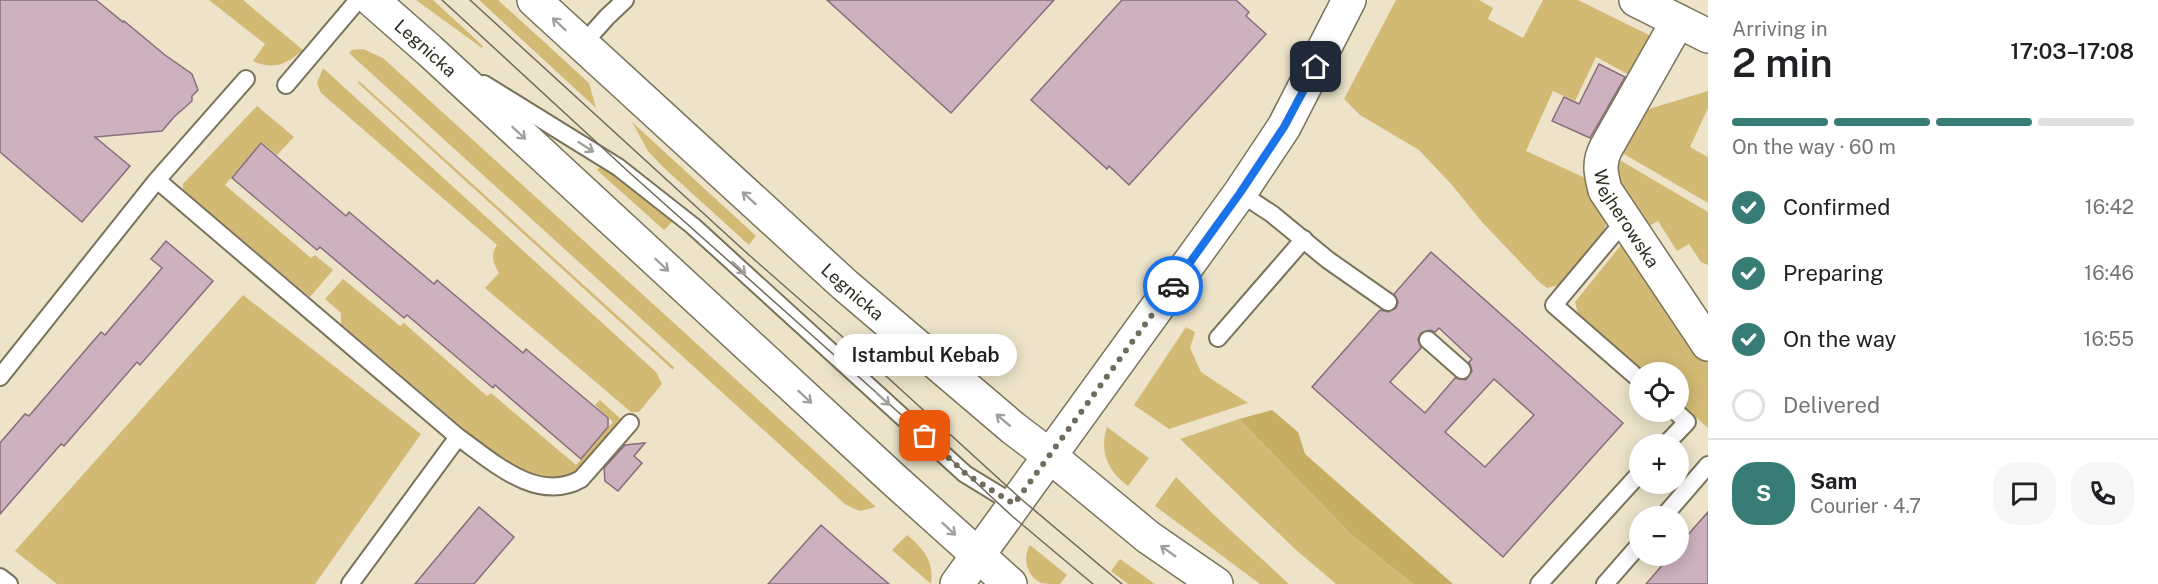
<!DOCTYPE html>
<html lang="en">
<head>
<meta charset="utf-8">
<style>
	body { margin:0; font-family:"Public Sans",sans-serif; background:#f6f6f6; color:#202124; height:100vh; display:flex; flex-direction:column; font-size:22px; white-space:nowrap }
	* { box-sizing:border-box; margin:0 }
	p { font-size:20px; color:#757577 }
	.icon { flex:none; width:33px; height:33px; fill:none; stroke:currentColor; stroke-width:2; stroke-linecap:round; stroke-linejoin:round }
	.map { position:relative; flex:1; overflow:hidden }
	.details { display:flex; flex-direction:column; background:#fff; width:450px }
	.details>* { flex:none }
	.controls { position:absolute; left:1629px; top:362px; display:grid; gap:12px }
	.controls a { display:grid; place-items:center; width:60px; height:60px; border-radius:50%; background:#fff; box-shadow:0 3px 15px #0003; font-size:30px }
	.pin { position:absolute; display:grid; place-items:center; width:51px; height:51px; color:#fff; margin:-26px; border-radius:12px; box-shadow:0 3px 9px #0006 }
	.courier { position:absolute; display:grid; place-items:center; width:60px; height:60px; margin:-30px; border:4px solid #1a73e8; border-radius:50%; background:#fff; color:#222; box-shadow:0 2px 8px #0007 }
	.bubble { position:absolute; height:42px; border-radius:21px; background:#fff; box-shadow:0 3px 15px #0003; font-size:20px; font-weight:600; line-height:42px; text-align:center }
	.overview em { font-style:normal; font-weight:600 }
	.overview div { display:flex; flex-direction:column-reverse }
	.overview { display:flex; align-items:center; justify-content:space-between; height:102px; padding:0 24px }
	h1 { font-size:39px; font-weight:600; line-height:45px }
	.bar { display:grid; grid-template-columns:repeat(4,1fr); gap:9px 6px; align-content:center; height:72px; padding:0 24px }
	.bar i { height:8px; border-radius:4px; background:#e0e0e0 }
	.bar .current { background:#377d75 }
	.bar p { grid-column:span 4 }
	.line { display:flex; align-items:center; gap:15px; padding:0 24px; border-top:2px solid #e0e0e0 }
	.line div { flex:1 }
	.round { display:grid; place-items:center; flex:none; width:63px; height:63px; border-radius:24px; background:#f6f6f6 }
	ol { padding:0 24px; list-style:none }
	li { display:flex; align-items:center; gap:18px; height:66px }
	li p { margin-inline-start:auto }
	li .icon { padding:6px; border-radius:50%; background:#377d75; color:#fff; stroke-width:4 }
	li:last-child { color:#757577 }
	li i { width:33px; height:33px; border:3px solid #e0e0e0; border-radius:50% }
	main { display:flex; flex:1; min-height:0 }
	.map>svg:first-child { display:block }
	.green { fill:#d2ba75 }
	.forest { fill:#c6ad61 }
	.building { fill:#cdb1bf; stroke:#876e7a; stroke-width:1.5; fill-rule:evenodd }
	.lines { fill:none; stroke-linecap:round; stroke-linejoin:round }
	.lane-casing { stroke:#7a725a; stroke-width:20 }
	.street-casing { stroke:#7a725a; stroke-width:36 }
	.secondary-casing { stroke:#7a725a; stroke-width:36 }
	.lane { stroke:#fff; stroke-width:16 }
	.street { stroke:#fff; stroke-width:33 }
	.secondary { stroke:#fff; stroke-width:33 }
	.tram { stroke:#6e695a; stroke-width:1.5 }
	.oneway { stroke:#a1a09c }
	.done { stroke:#716c5c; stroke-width:6; stroke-dasharray:0 10.8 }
	.route { stroke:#1a73e8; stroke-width:8 }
	.labels { text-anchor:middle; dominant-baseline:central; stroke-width:4.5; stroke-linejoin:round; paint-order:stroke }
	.street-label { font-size:18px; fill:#2f2c22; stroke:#ece3c9 }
</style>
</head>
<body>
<main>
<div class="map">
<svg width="1708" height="584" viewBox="0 0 1708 584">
	<rect width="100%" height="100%" fill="#ece3c9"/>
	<path class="green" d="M209,0H243L303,50C286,65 273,70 253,61L265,44Z
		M416,0H433L483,46L482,48Z
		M479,0H498L589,83L596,108Z
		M1396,0H1479L1493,8L1488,19L1523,38L1543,0H1578L1653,37L1635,78L1596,57L1575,101L1553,91L1526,151L1590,180L1608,220L1604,230L1559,285L1547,288L1538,281L1482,222L1452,185L1419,150L1360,115L1344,99Z
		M363,49L383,58L876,507L860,511L846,505L349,53L352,50Z
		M323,68L656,372L662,384L639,412H631L485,288L499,273C493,263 490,255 497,245L321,93L317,83Z
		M359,81L674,367L673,370L358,83Z
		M1708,91V108L1690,147L1708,157V203L1624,154L1618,148L1639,112Z
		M257,106L294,137L277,155L261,142L225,185L311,258L315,255L333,270L310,297L183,190V184Z
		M632,122L756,236L749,245L662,166L648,151Z
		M1618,159L1708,212V265L1701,262L1689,244L1677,251L1658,221L1644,229L1610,176Z
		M602,166L637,189L673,221L664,230L597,170Z
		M1629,242L1708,362V428L1679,402L1678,372H1645L1578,313L1575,302L1621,245Z
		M343,279L400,326L404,323L487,396L491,393L576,465L613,422L595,405L600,400L623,421L575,475L558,479L518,475L341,324V313L325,299Z
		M243,295L421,434L315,584H57L15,551Z
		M1186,327L1195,332L1190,348L1201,372L1248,403L1169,429L1134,405Z
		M1239,419L1353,536L1413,584H1336L1295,549L1180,439Z
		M1107,427L1149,458L1128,486C1108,471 1099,452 1107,427Z
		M1176,477L1214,515L1289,584H1260L1155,506Z
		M907,535C924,549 934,561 931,584L892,550Z
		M1030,545L1067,575L1060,584C1054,584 1046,584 1041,583C1027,576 1022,558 1030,545Z
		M1120,559L1155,584H1128L1111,571Z"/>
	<path class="forest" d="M1272,410L1298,432L1305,454L1453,584H1413L1353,536L1239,419Z"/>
	<path class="building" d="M0,0H96L123,22L124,21L165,55L192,74L198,90L192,96V101L174,117L162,131L95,137L130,166L82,222L0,152Z
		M827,0H1054L951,113Z
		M1122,0H1236L1249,12L1246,16L1266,34L1129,185L1109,166L1107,169L1031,100Z
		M1599,64L1625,77L1590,138L1552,121L1564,97L1579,104Z
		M261,143L346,216L349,212L434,284L437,280L523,353L526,349L608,418V427L581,459L495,385L493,388L407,315L404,318L320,247L317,250L232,178Z
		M166,241L213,281L140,365L137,362L64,446L61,444L0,514V443L25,414L29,416L101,332L105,335L162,268L151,259Z
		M1431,252L1623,423L1503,557L1312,387L1380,310L1388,312L1396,308L1398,302L1394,294ZM1439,328L1472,359L1469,362L1472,371L1466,380L1455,378L1425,413L1390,382L1421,348L1418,339L1421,333L1430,330L1435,332ZM1494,379L1534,415L1485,467L1445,432Z
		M645,443L634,456L642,463L618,491L605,481L604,468L625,445Z
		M479,507L514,537L474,584H415Z
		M1708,512V584H1646L1671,555H1678V546Z
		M821,525L848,549L889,584H768Z"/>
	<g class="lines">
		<g class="lane-casing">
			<path id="lane" d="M582,45L607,17L625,0
				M484,84L618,167L693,226L965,474L1014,504
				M286,85L358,0
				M157,180L458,437L350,584
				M1240,193L1272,214L1328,260L1388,302
				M1626,219L1554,305L1640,380
				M1218,338L1304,239
				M1428,340L1462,370
				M0,377L157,180L246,79
				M458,437C492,461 537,504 581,479L630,423
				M1666,444L1687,422L1675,411
				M1664,516L1708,465
				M0,577L9,584
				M1539,584L1640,473
				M1605,584L1640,544"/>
		</g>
		<g class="street-casing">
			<g id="street">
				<path d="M1636,0L1708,36"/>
				<path id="s1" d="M1678,21L1606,148C1598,163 1601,174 1605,190L1708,344"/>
				<path d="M957,584L1240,193L1284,127L1349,0"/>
			</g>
		</g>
		<g class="secondary-casing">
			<g id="secondary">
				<path id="s2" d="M372,0L429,50L892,478L1010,584"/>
				<path id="s3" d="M534,0L845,285L1013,428L1050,456L1148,537L1216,584"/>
			</g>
		</g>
		<use href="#lane" class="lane"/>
		<use href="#street" class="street"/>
		<use href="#secondary" class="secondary"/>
		<path class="tram" d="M442,0L631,174L942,451L1012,516L1093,584
			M470,0L749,255L853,346L1021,499L1122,584"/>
	</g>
	<defs><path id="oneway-shaft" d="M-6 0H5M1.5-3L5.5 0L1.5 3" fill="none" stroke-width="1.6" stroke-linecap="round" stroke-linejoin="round" transform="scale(1.5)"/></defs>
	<g class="oneway">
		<use href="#oneway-shaft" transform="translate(559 24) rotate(-137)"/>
		<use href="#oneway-shaft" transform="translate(519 133) rotate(43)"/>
		<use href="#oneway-shaft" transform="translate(586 147) rotate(33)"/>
		<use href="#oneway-shaft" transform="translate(749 198) rotate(-138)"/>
		<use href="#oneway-shaft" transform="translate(662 265) rotate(43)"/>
		<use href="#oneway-shaft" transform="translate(739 268) rotate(43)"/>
		<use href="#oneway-shaft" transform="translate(805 397) rotate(43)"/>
		<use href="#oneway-shaft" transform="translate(883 399) rotate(42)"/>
		<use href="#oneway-shaft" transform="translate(1003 420) rotate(-140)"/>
		<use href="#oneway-shaft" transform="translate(949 529) rotate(43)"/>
		<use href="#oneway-shaft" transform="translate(1168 551) rotate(-145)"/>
	</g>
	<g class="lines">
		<path class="done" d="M925,436L966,474L1014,504L1173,286"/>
		<path class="route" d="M1173,286L1240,193L1284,127L1316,67"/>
	</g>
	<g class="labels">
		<g class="street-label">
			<text stroke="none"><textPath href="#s2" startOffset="72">Legnicka</textPath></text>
			<text stroke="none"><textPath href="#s1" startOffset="224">Wejherowska</textPath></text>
			<text stroke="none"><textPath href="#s3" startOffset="432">Legnicka</textPath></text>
		</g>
	</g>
</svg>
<div class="controls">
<a><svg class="icon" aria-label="locate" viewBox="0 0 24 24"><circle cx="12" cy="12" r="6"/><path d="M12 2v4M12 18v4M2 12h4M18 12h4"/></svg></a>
<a>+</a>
<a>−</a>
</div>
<div class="pin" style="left:925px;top:436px;background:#ea580c"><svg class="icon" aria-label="bag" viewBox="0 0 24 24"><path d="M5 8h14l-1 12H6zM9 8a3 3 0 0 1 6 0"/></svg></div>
<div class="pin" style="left:1316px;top:67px;background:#1f2937"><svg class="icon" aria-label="home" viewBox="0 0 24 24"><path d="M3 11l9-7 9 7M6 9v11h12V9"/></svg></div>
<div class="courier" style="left:1173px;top:286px"><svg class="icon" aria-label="car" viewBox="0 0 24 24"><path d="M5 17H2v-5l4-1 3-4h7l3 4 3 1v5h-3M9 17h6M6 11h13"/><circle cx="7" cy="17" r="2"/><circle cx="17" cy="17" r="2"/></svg></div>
<div class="bubble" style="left:834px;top:334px;width:183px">Istambul Kebab</div>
</div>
<section class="details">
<div class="overview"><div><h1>2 min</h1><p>Arriving in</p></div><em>17:03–17:08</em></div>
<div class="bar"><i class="current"></i><i class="current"></i><i class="current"></i><i></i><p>On the way · 60 m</p></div>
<ol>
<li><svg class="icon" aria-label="check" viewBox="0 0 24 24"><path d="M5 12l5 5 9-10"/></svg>Confirmed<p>16:42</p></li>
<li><svg class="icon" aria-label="check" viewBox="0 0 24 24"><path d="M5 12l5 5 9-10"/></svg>Preparing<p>16:46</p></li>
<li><svg class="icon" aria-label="check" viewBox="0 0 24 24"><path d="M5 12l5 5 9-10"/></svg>On the way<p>16:55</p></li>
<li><i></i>Delivered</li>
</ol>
<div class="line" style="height:108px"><b class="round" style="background:#377d75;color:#fff">S</b><div><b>Sam</b><p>Courier · 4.7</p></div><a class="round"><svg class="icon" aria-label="chat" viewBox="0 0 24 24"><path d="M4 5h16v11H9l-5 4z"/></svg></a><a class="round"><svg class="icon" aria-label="phone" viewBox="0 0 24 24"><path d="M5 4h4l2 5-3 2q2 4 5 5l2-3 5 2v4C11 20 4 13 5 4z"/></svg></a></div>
</section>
</main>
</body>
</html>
